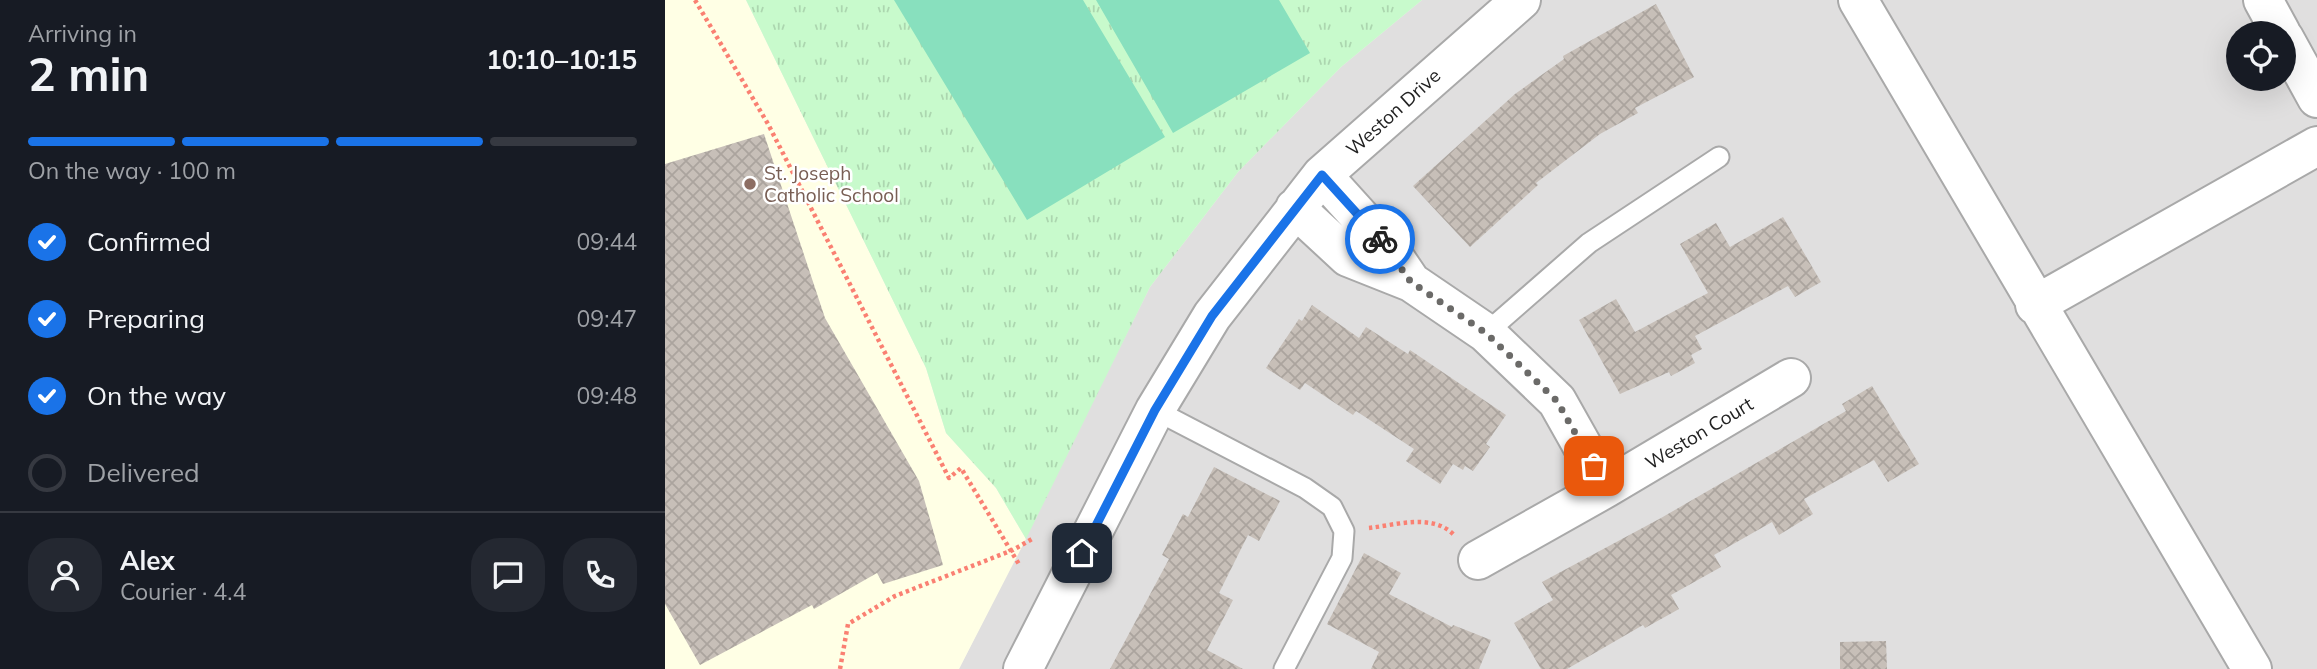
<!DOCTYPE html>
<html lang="en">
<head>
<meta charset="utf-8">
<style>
	body { margin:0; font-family:Mulish,sans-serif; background:#242831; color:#f1f3f6; height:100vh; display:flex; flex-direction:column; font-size:26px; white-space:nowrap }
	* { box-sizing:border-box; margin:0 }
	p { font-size:23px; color:#9ea1a6 }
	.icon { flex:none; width:38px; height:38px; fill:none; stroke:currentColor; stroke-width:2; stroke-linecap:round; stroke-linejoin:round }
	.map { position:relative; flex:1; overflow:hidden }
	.side { display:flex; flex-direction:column; background:#171b24; width:665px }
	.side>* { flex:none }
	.controls { position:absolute; left:1561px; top:21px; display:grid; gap:14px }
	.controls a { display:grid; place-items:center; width:70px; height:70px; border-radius:50%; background:#171b24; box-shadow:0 7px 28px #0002; font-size:35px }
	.pin { position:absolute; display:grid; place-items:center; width:60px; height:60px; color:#fff; margin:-30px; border-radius:14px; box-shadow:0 4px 10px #0006 }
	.courier { position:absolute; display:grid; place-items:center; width:70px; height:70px; margin:-35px; border:5px solid #1a73e8; border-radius:50%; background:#fff; color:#222; box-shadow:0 2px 9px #0007 }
	.overview em { font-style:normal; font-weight:700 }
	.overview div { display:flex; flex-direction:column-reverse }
	.overview { display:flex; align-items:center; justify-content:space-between; height:119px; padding:0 28px }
	h1 { font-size:46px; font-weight:700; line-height:52px }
	.bar { display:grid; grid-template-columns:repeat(4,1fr); gap:10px 7px; align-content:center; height:84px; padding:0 28px }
	.bar i { height:9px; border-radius:5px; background:#363941 }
	.bar .on { background:#1a73e8 }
	.bar p { grid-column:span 4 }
	.line { display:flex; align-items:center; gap:18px; padding:0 28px; border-top:2px solid #363941 }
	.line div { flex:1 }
	.round { display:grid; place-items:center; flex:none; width:74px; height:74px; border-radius:28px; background:#242831 }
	ol { padding:0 28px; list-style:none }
	li { display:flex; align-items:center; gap:21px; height:77px }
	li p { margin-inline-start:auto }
	li .icon { padding:7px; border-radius:50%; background:#1a73e8; color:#fff; stroke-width:4 }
	li:last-child { color:#9ea1a6 }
	li i { width:38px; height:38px; border:4px solid #363941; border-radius:50% }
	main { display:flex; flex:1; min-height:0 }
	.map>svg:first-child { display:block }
	.residential { fill:#e0dfdf; fill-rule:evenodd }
	.education { fill:#ffffe5 }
	.park { fill:url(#park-tufts) }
	.pitch { fill:#88e0be }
	.building { fill:url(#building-cross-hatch) }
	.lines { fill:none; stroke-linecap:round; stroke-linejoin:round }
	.service-casing { stroke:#a9a9a9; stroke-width:23 }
	.minor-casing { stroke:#a9a9a9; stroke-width:42 }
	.path { stroke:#fa8072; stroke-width:4.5; stroke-dasharray:3.5 3.5; stroke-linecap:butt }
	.service { stroke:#fff; stroke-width:19 }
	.minor { stroke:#fff; stroke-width:38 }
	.done { stroke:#6b6a68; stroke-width:7; stroke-dasharray:0 12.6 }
	.route { stroke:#1a73e8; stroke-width:9 }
	.education-dot { fill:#8d6e63; stroke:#fff; stroke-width:2.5 }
	.labels { text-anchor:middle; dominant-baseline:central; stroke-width:5; stroke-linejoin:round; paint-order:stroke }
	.street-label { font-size:19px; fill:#222; stroke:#fff }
	.education-label { font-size:19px; fill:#785e54; stroke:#fff; text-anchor:start }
</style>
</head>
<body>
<main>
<section class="side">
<div class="overview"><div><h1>2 min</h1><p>Arriving in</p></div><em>10:10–10:15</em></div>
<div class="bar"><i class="on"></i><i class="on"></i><i class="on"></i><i></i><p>On the way · 100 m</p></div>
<ol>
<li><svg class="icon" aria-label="check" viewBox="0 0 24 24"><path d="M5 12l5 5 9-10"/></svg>Confirmed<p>09:44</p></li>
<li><svg class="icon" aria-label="check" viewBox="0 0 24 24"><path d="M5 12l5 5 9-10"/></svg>Preparing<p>09:47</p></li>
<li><svg class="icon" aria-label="check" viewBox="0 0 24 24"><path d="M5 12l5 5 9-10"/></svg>On the way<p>09:48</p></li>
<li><i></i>Delivered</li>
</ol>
<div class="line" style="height:126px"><a class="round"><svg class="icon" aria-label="person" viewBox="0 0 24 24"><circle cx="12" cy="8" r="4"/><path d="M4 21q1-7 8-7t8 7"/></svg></a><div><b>Alex</b><p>Courier · 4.4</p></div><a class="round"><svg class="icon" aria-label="chat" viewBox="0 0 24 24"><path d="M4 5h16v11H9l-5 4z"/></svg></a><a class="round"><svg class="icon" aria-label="phone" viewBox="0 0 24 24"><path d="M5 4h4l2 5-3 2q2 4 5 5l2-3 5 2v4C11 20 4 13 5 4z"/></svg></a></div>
</section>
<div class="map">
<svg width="1652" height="669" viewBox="0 0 1652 669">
	<defs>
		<pattern id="park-tufts" width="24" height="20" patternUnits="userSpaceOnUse" patternTransform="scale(1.75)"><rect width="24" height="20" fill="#c8facc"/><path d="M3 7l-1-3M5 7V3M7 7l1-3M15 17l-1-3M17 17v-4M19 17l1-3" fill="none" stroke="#acd6af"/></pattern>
		<pattern id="building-cross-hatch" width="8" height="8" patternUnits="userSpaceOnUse" patternTransform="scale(1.75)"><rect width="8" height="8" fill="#c7bfb8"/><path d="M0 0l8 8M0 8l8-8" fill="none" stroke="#aba49e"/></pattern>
	</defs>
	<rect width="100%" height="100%" fill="#f2efe9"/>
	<path class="residential" d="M757,0H1652V669H294L485,287L573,172L676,67ZM1573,33H1619V79H1573Z"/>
	<path class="education" d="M0,0H81L261,368L281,433L331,488L361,539L294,669H0Z"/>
	<path class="park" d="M81,0H757L676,67L573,172L485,287L361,539L331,488L281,433L261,368Z"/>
	<path class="pitch" d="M229,0H418L500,137L362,220Z
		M431,0H614L645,53L508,133Z"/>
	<path class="building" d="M991,4L1029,77L970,108L973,113L935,134L871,183L873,185L805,247L748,186L850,94L899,59L898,56Z
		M99,134L160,318L254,481L278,565L218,584L212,573L149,609L147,605L35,665L0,604V164Z
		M1118,217L1156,282L1130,297L1123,286L1030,336L1037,349L1026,355L1030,363L1006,376L1004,372L955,394L914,320L951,299L970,332L1043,293L1015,244L1051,223L1065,247Z
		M647,305L694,338L701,327L743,354L745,350L841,415L821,444L825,447L808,471L800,466L798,470L788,464L775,484L741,461L749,449L691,411L688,415L640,383L635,390L601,368L634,319L637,321Z
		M1207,386L1254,464L1223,482L1209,460L1139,499L1148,514L1114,535L1107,522L1049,555L1056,567L1006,595L1014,609L980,628L978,625L902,669H876L849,623L888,600L877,582L996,518L1181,411L1177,404Z
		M549,467L615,501L594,541L583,535L554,593L568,600L542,650L578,669H445L504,559L497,555L518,514L523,517Z
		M699,553L736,573L724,594L787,627L788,625L826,640L814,669H706L714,652L662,624Z
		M1221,641L1222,669H1175V642Z"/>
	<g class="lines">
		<g class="service-casing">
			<path id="service" d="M821,333L924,243L1054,157
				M490,410L640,488L667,507L679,531L677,558L619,669"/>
		</g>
		<g class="minor-casing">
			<path id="minor" d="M1193,0L1587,669
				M1598,0L1616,33
				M1619,38L1652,98
				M657,175L723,248L746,282
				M630,208L683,257L746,282L821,333L892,401L941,488
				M1370,305L1652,146
				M813,560L941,488L1126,378
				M358,669L490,410L547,316L657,175L856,0"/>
		</g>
		<path class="path" d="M30,0L103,124L284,478L296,468L355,566
			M704,528C731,525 768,513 789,535
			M175,669L183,624L230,596L348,550L367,539"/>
		<use href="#service" class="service"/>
		<use href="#minor" class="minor"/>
	</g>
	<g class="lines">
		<path class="done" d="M715,239L746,282L821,333L892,401L929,466"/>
		<path class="route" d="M417,553L490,410L547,316L657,175L715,239"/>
	</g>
	<circle class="education-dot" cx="85" cy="184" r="7"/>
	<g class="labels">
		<g class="street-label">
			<text transform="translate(728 112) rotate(-42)">Weston Drive</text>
			<text transform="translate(1034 433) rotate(-31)">Weston Court</text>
		</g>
		<g class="education-label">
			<text x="99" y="173">St. Joseph<tspan x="99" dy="22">Catholic School</tspan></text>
		</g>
	</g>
</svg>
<div class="controls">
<a><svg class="icon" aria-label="locate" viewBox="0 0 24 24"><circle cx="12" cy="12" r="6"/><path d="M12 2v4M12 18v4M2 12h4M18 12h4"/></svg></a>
</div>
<div class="pin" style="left:929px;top:466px;background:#ea580c"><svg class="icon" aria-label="bag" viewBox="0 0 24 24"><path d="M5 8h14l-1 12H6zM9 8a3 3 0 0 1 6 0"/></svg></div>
<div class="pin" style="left:417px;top:553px;background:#1f2937"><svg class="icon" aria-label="home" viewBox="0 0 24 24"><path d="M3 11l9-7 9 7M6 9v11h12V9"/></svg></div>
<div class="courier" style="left:715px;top:239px"><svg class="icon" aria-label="bike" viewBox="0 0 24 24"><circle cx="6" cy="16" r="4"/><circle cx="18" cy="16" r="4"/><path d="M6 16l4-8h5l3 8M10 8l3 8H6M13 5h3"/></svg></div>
</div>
</main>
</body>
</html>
